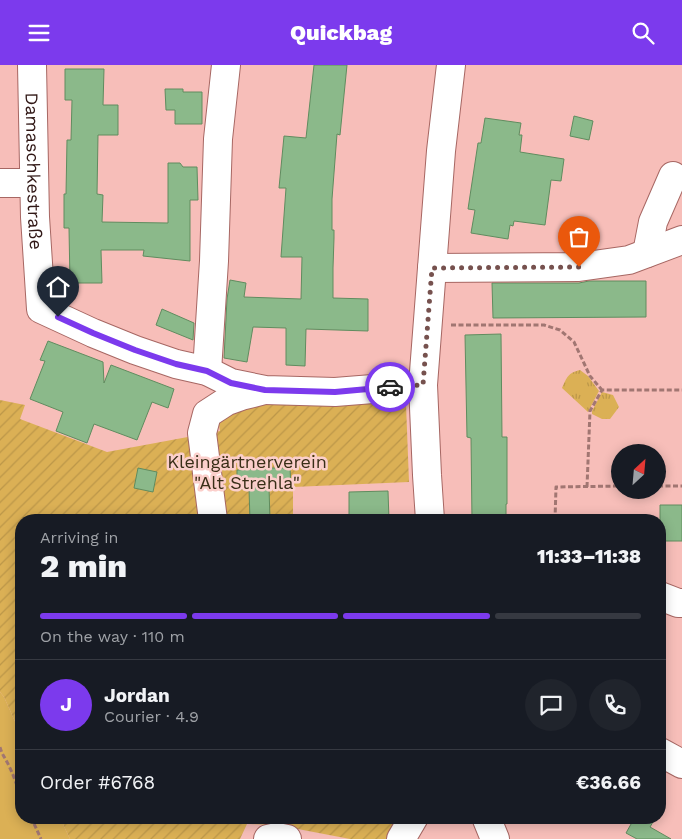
<!DOCTYPE html>
<html lang="en">
<head>
<meta charset="utf-8">
<style>
	body { margin:0; font-family:"Work Sans",sans-serif; background:#20242c; color:#f1f3f6; height:100vh; display:flex; flex-direction:column; font-size:19px; white-space:nowrap }
	* { box-sizing:border-box; margin:0 }
	p { font-size:16px; color:#9ea1a6 }
	.icon { flex:none; width:28px; height:28px; fill:none; stroke:currentColor; stroke-width:2; stroke-linecap:round; stroke-linejoin:round }
	.map { position:relative; flex:1; overflow:hidden }
	.drawer { position:absolute; left:15px; top:449px; width:651px; height:310px; display:flex; flex-direction:column; background:#171b24; border-radius:20px; box-shadow:0 2px 12px #0003 }
	.drawer>* { flex:none }
	.needle { width:32px; rotate:26deg }
	.tools { position:absolute; left:611px; top:379px; display:grid; gap:10px }
	.tools a { display:grid; place-items:center; width:55px; height:55px; border-radius:50%; background:#171b24; box-shadow:0 2px 12px #0003; font-size:25px }
	.pin { position:absolute; display:grid; place-items:center; width:42px; height:42px; color:#fff; margin:-51px -21px; border-radius:50% 50% 50% 0; rotate:-45deg; box-shadow:0 0 5px #0007 }
	.pin .icon { rotate:45deg }
	.courier { position:absolute; display:grid; place-items:center; width:50px; height:50px; margin:-25px; border:4px solid #7c3aed; border-radius:50%; background:#fff; color:#222; box-shadow:0 1px 6px #0007 }
	.headline em { font-style:normal; font-weight:800 }
	.headline div { display:flex; flex-direction:column-reverse }
	.headline { display:flex; align-items:center; justify-content:space-between; height:85px; padding:0 25px }
	h1 { font-size:32px; font-weight:800; line-height:38px }
	.bar { display:grid; grid-template-columns:repeat(4,1fr); gap:8px 5px; align-content:center; height:60px; padding:0 25px }
	.bar i { height:6px; border-radius:4px; background:#363941 }
	.bar .active { background:#7c3aed }
	.bar p { grid-column:span 4 }
	.line { display:flex; align-items:center; gap:12px; padding:0 25px; border-top:1px solid #363941 }
	.line div { flex:1 }
	.round { display:grid; place-items:center; flex:none; width:52px; height:52px; border-radius:26px; background:#20242c }
	header { display:flex; justify-content:space-between; align-items:center; height:65px; padding:0 25px; background:#7c3aed; color:#fff; font-size:22px; font-weight:800 }
	.map>svg:first-child { display:block }
	.grass { fill:#dbb055 }
	.park { fill:url(#park-tufts) }
	.garden { fill:url(#garden-furrows) }
	.building { fill:#8bb98a; stroke:#608c5f }
	.lines { fill:none; stroke-linecap:round; stroke-linejoin:round }
	.minor-casing { stroke:#a76763; stroke-width:30 }
	.path { stroke:#a17672; stroke-width:3; stroke-dasharray:5 2.5; stroke-linecap:butt }
	.minor { stroke:#fff; stroke-width:28 }
	.done { stroke:#76514e; stroke-width:5; stroke-dasharray:0 9 }
	.route { stroke:#7c3aed; stroke-width:6 }
	.labels { text-anchor:middle; dominant-baseline:central; stroke-width:5; stroke-linejoin:round; paint-order:stroke }
	.street-label { font-size:18px; fill:#301715; stroke:#fbcfcb }
	.park-label { font-size:18px; fill:#392e17; stroke:#fbcfcb }
</style>
</head>
<body>
<header><svg class="icon" aria-label="menu" viewBox="0 0 24 24"><path d="M4 6h16M4 12h16M4 18h16"/></svg>Quickbag<svg class="icon" aria-label="search" viewBox="0 0 24 24"><circle cx="10" cy="10" r="6"/><path d="M15 15l6 6"/></svg></header>
<div class="map">
<svg width="682" height="774" viewBox="0 0 682 774">
	<defs>
		<pattern id="park-tufts" width="24" height="20" patternUnits="userSpaceOnUse" patternTransform="scale(1.25)"><rect width="24" height="20" fill="#dbb055"/><path d="M3 7l-1-3M5 7V3M7 7l1-3M15 17l-1-3M17 17v-4M19 17l1-3" fill="none" stroke="#bc9749"/></pattern>
		<pattern id="garden-furrows" width="10" height="10" patternUnits="userSpaceOnUse" patternTransform="scale(1.25)"><rect width="10" height="10" fill="#dbb055"/><path d="M-1 1l2-2M0 10L10 0M9 11l2-2" fill="none" stroke="#bc9749"/></pattern>
	</defs>
	<rect width="100%" height="100%" fill="#f7beb9"/>
	<path class="grass" d="M0,627L4,632L21,670V752L60,753L70,774H0Z"/>
	<path class="park" d="M580,305L588,311L599,326L588,347L562,323C567,312 568,308 580,305Z
		M602,327L613,330L619,342L610,354H602L592,349V346Z"/>
	<path class="garden" d="M0,335L25,340L20,354L107,387L220,366L218,354L257,337L406,339L409,417L293,422V455H21V670L4,632L0,627Z
		M60,753H399L387,774H350L277,760L247,759L240,774H70Z"/>
	<path class="building" d="M314,0H347L340,70L337,69L332,134V165H334V173L333,203V233L368,234V266L306,264L305,301L286,300V263L253,262L247,297L224,293L227,234L230,215L246,218L244,232L301,234L302,192H281L286,123H279L284,71L306,73Z
		M65,4H104L103,40H118V70H98L97,129L103,130L102,157L168,158V98H180L183,102H197L198,135H190V196L143,191L144,185H101L102,218H70L69,163H64V129H66L67,75H71L72,35H65Z
		M165,24H183V27H202V59H175V45H166Z
		M574,51L593,56L589,75L570,71Z
		M485,53L521,58L519,70H522L520,87L564,94L561,116L551,115L545,160L514,156L513,161L510,160L508,174L471,168L475,145L468,144L478,78H481Z
		M589,216H646V252L493,253L492,218H579Z
		M162,244L194,258L193,275L156,260Z
		M501,269L502,372H507V439H506V455H472L471,373L467,372L465,270Z
		M48,276L103,297L104,318L111,300L174,324L168,343L152,337L137,375L94,359L87,378L56,366L63,347L30,334L45,296L40,295Z
		M138,403L157,407L153,427L134,423Z
		M271,403H290L291,423H269L270,455H250L249,424H237V405Z
		M388,426L389,455H349V427Z
		M660,440H682V476H660Z
		M635,752H656L650,762L671,774H637L626,768Z"/>
	<g class="lines">
		<g class="minor-casing">
			<g id="minor">
				<path id="s1" d="M32,0L35,152L41,244L93,268L135,285L176,299L207,306L231,318L265,325L335,327L423,320"/>
				<path d="M0,118H34"/>
				<path d="M647,188L653,157L673,111"/>
				<path d="M432,203L579,202L629,195L682,175"/>
				<path d="M207,306L214,196L218,74L226,0"/>
				<path d="M213,455L202,368L207,349L227,336L241,331L261,326"/>
				<path d="M430,455L427,410L423,320L441,86L451,0"/>
				<path d="M660,531L678,538H682"/>
				<path d="M660,687L682,699"/>
				<path d="M486,752L495,774"/>
				<path d="M268,774L277,772L287,774"/>
				<path d="M401,774L414,752"/>
			</g>
		</g>
		<path class="path" d="M451,260H544L560,265L574,277L590,311L602,325
			M658,421H682
			M587,422L590,346L602,325H682
			M555,455L556,422L620,421
			M0,682C2,690 6,694 9,701C14,711 17,721 21,732
			M31,752L41,774"/>
		<use href="#minor" class="minor"/>
	</g>
	<g class="lines">
		<path class="done" d="M390,322L423,320L432,203L579,202"/>
		<path class="route" d="M58,252L93,268L135,285L176,299L207,306L231,318L265,325L335,327L390,322"/>
	</g>
	<g class="labels">
		<g class="street-label">
			<text stroke="none"><textPath href="#s1" startOffset="106">Damaschkestraße</textPath></text>
		</g>
		<g class="park-label">
			<text x="247" y="396">Kleingärtnerverein<tspan x="247" dy="21">"Alt Strehla"</tspan></text>
		</g>
	</g>
</svg>
<div class="tools">
<a><svg class="needle" viewBox="-14 -14 28 28"><path d="M0-13l5 13h-10z" fill="#e53935"/><path d="M0 13l5-13h-10z" fill="#9ea1a6"/></svg></a>
</div>
<div class="pin" style="left:579px;top:202px;background:#ea580c"><svg class="icon" aria-label="bag" viewBox="0 0 24 24"><path d="M5 8h14l-1 12H6zM9 8a3 3 0 0 1 6 0"/></svg></div>
<div class="pin" style="left:58px;top:252px;background:#1f2937"><svg class="icon" aria-label="home" viewBox="0 0 24 24"><path d="M3 11l9-7 9 7M6 9v11h12V9"/></svg></div>
<div class="courier" style="left:390px;top:322px"><svg class="icon" aria-label="car" viewBox="0 0 24 24"><path d="M5 17H2v-5l4-1 3-4h7l3 4 3 1v5h-3M9 17h6M6 11h13"/><circle cx="7" cy="17" r="2"/><circle cx="17" cy="17" r="2"/></svg></div>
<section class="drawer">
<div class="headline"><div><h1>2 min</h1><p>Arriving in</p></div><em>11:33–11:38</em></div>
<div class="bar"><i class="active"></i><i class="active"></i><i class="active"></i><i></i><p>On the way · 110 m</p></div>
<div class="line" style="height:90px"><b class="round" style="background:#7c3aed;color:#fff">J</b><div><b>Jordan</b><p>Courier · 4.9</p></div><a class="round"><svg class="icon" aria-label="chat" viewBox="0 0 24 24"><path d="M4 5h16v11H9l-5 4z"/></svg></a><a class="round"><svg class="icon" aria-label="phone" viewBox="0 0 24 24"><path d="M5 4h4l2 5-3 2q2 4 5 5l2-3 5 2v4C11 20 4 13 5 4z"/></svg></a></div>
<div class="line" style="height:65px"><div>Order #6768</div><b>€36.66</b></div>
</section>
</div>
</body>
</html>
